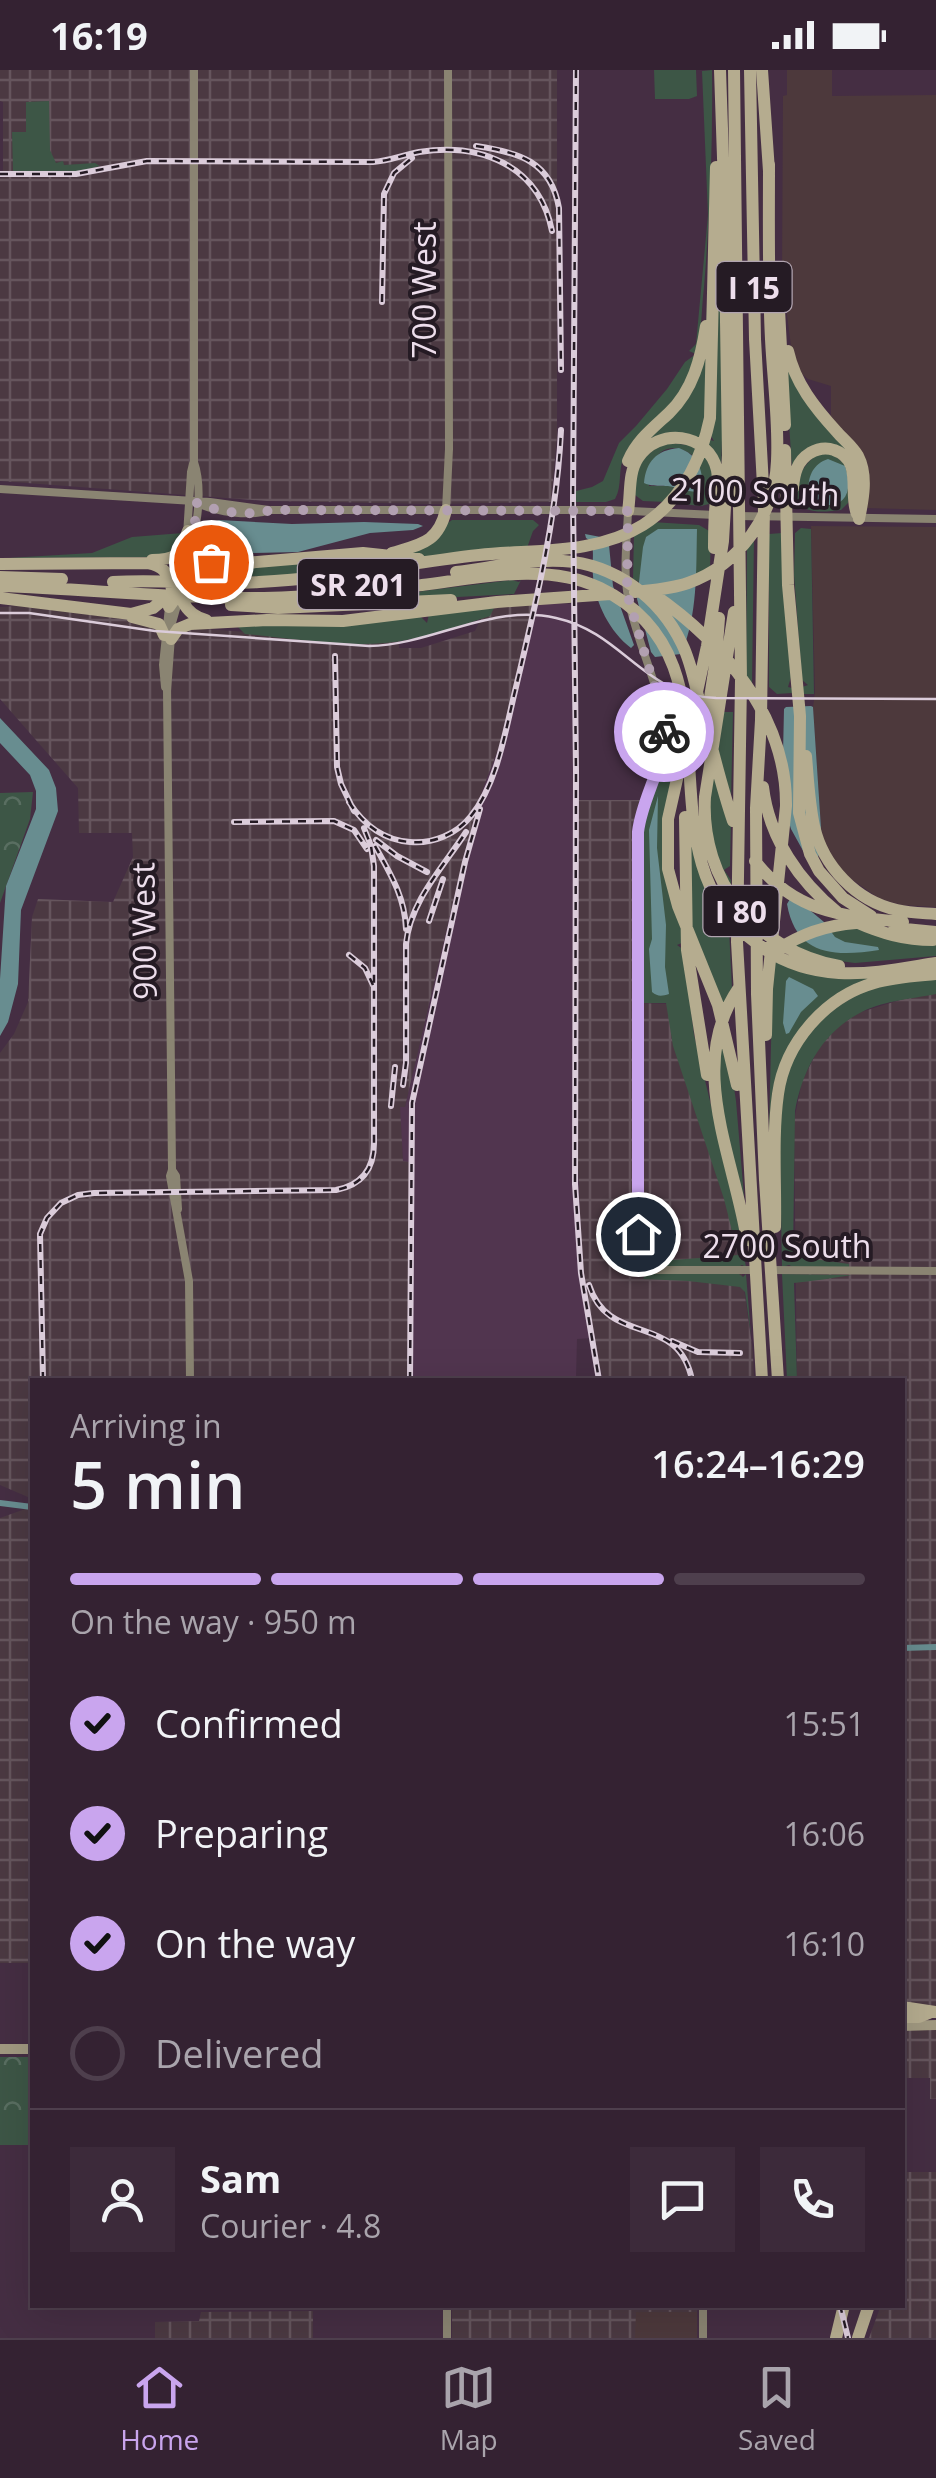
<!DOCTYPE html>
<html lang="en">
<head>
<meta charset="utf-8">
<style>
	body { margin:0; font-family:"Open Sans",sans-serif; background:#3c2a3a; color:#f1f3f6; height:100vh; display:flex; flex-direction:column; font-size:38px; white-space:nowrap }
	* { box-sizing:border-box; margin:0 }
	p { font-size:32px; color:#a9a4ac }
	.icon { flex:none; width:55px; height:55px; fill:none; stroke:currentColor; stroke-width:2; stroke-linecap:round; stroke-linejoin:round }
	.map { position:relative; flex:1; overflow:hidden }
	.panel { position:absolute; left:30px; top:1308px; width:875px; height:930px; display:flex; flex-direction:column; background:#342232; border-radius:0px; box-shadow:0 10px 40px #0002,0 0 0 2px #4e3f4d }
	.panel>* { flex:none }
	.pin { position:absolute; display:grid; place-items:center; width:85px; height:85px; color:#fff; margin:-42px; border:5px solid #fff; border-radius:50%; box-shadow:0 2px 10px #0007 }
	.courier { position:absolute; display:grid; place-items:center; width:100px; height:100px; margin:-50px; border:8px solid #c9a5ee; border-radius:50%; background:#fff; color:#222; box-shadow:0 2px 12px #0007 }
	.headline em { font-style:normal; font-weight:600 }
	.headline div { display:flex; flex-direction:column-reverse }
	.headline { display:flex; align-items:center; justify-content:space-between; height:170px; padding:0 40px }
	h1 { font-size:65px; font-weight:600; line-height:75px }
	.bar { display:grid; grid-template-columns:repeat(4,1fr); gap:15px 10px; align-content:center; height:120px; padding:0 40px }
	.bar i { height:12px; border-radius:8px; background:#4e3f4d }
	.bar .selected { background:#c9a5ee }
	.bar p { grid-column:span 4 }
	.line { display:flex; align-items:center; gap:25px; padding:0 40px; border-top:2px solid #4e3f4d }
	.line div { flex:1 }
	.round { display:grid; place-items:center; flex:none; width:105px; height:105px; border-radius:0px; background:#3c2a3a }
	ol { padding:0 40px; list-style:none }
	li { display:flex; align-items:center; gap:30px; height:110px }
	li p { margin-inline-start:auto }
	li .icon { padding:10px; border-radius:50%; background:#c9a5ee; color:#111; stroke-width:4 }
	li:last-child { color:#a9a4ac }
	li i { width:55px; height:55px; border:5px solid #4e3f4d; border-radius:50% }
	.status { display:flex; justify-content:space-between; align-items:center; height:70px; padding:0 50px; background:#342232; direction:ltr }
	.status svg { height:28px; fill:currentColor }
	.tabs { display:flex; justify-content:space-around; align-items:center; height:140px; border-top:2px solid #4e3f4d; background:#342232; font-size:28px; color:#a9a4ac }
	.tabs a { display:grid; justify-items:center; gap:5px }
	.tabs .selected { color:#c9a5ee }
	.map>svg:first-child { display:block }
	.commercial { fill:#4d393c }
	.industrial { fill:url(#industrial-grid) }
	.built { fill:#51354f }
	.grass { fill:#3d5646 }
	.forest { fill:url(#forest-crowns) }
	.water { fill:#688d90 }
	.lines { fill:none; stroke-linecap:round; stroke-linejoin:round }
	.river { stroke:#688d90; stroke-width:6 }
	.secondary { stroke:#8a8472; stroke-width:8 }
	.primary { stroke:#a19981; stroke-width:10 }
	.highway { stroke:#b5ac8f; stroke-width:12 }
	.tram { stroke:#dbccda; stroke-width:2.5 }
	.rail-casing { stroke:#dbccda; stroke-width:6 }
	.rail { stroke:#251b24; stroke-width:2.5; stroke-dasharray:8; stroke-linecap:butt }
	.done { stroke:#b2a0b1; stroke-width:10; stroke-dasharray:0 18 }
	.route { stroke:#c9a5ee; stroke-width:12 }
	.labels { text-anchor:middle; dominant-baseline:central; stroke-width:8; stroke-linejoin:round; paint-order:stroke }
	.shield { fill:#251b24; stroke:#b1a4b0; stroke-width:2.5 }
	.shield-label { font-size:30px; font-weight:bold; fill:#eddeec }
	.street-label { font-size:32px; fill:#eddeec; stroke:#251b24 }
</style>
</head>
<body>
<div class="status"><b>16:19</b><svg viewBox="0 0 49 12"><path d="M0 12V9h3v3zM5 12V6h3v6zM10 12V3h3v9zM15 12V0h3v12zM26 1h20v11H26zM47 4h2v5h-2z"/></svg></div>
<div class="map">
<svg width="936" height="2268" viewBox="0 0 936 2268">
	<defs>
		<pattern id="industrial-grid" width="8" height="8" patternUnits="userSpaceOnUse" patternTransform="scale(2.5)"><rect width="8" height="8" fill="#4b3942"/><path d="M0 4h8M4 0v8" fill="none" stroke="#65555d"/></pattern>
		<pattern id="forest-crowns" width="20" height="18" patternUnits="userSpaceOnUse" patternTransform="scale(2.5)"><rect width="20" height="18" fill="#3d5646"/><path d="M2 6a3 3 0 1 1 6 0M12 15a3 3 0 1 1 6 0" fill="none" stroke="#596e61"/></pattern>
	</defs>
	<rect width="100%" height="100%" fill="#452e43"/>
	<path class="commercial" d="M787,0H832V26L936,25V440L865,438L831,350V316L808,309L802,304L792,284L782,206L783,26L787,25Z
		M811,456L936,457V837L902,835L880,829L844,804L822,773L813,637L815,622Z
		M635,2242H697V2268H635Z"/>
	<path class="industrial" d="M0,0H557V367L551,432L431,434L267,431L0,411V108L3,107V32L0,31Z
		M535,533L500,675L484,716L464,786L405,1038L401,1037L403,1091H409V1310H32V1893H0V1448L28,1438V1427L0,1415V983L14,964L28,932L32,847L38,829L113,832L133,787L132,763H79L78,718L0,629V537L46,534L193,558L337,569L399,571V578H421L475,561L486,539Z
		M578,730H644L634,755L636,933L673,934L733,1142L753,1282L754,1310H603L593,1268L582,1198L578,1099Z
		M936,922V1937L903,1936L902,1310H797L794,1051L802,1011L825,966L858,943L900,930Z
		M902,1960H936V2029H930V2008H903Z
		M906,2102H936V2268H869L881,2235H902V2155L905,2145Z
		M452,2235H697V2242H636L635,2268H452Z
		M313,2241V2268H155V2252L199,2251L201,2242Z"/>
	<path class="built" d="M535,533L576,534L578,1099L582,1198L593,1268L577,1269L576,1310H409V1092L403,1091L400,1037H405L464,786L484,716L500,675Z"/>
	<path class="grass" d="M654,0H696L697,26L689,29H655Z
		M712,0C713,72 710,145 704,217C701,241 702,270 694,293C686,316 674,334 656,351C645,361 632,370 625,384C617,399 623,415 615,429L606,432H576V421L592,417L603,411L619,373L636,356L667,319L685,292L696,284L689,281L696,274L708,145L702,1Z
		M49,31L50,80L56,93L63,91L64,95L95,93L100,96L82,101H13L12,62H26V32Z
		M717,135L723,338L720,434L706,369L714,371L708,361Z
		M707,234L705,343L702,368L639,377L679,335L705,269Z
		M785,293L850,384L835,377L792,398Z
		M663,372L696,376L695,387C668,365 647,386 649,416H670L677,419L666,432L643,431L635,425L637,394Z
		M703,382L713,402V433L701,436L672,433L698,393Z
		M817,384H833L848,397V433L841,440C825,442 809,444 796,433C798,408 797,402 817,384Z
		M452,450H533L539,455L533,461L527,478L434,489L402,484Z
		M652,452L699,455L711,462L710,499L695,507L646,467L639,512L633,509L634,463Z
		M801,458L811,459L814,624H803L802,617L808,615L802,610L794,505L795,463Z
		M183,463L177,480L165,487L8,488L92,483L132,467Z
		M782,463L791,607L788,617L792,618V623L777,624L769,617V464Z
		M754,467L752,616L746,610L747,476Z
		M373,485L325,500L293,505L199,509L210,502Z
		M512,510L519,512L521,510L514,524L382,531L423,521Z
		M494,538L490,546C456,557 421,570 385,573C342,577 289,568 245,564L238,557L419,545L427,553L429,544Z
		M679,636L682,672L665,739L683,858L684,872L677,875L684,880L694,965L733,1126L746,1197L742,1195L738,1197H647V1192L738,1185L724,1129L673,976L666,933H642V754L663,698L667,681V658L674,655Z
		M723,642H733L731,731L717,679Z
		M714,696L731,754L730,796L724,800L731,810V818C709,771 706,747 714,696Z
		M688,742C696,791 699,815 731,856L729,859L732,918L723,934L688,852Z
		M852,856L936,875V886L855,893L832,890L789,875Z
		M773,889L876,908L797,965L769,1062Z
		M936,907V924C911,929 881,931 858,944C821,964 802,1002 795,1041L793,1186L849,1194V1197H793L789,1195L782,1197L779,1037L788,995L819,948L868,918Z
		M718,967L731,998L736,1031L746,1150L717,1026Z
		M646,1204H739L743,1207L746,1204L751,1266L745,1222L740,1217L688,1211L643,1209Z
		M782,1204L852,1205C832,1208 814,1211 794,1213L797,1310H787Z"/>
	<path class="forest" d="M33,722L30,749L0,833V723Z
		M0,1987H32V2075H0Z"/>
	<path class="water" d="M679,378C698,385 702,398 703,417L699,422C687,422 679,418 668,416C658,415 653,417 644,413C646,392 656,380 679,378Z
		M828,389L845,396C855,426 842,443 810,432C806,414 809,395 828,389Z
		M219,450L292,454L364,452L418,454L423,456L413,460L370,463L298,482L208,484L205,480L209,454Z
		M658,459H697C696,500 698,546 681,584L655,587L651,582L637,529L643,477L646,467Z
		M585,464L606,468L609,475L613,516L634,575L631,578C610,562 595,533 593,506C592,494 594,483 592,472L586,468Z
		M811,636L813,637L822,773L817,791L812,797L791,759L782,730L784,639L786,637Z
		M0,648L49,700L56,718L58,741L21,840L18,914L8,952L0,966V909L6,816L36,739V721L30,705L0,673Z
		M658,726L657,778L666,855L665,897L669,924C662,926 658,927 652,922L649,879L652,869L649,760Z
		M790,829L800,832L824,852L835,867L845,872L878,877L879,880C835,887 796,886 787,834Z
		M789,907L813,919L818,926L801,942L789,963L786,964L783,953L786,911Z"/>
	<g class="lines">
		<path class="river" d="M0,1433L32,1437
			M902,1578L936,1577"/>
		<path class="secondary" d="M0,419L210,432L269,440
			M197,433C217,442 250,447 271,440H610L715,445
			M446,440L449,379L448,0
			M628,441C627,469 623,500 628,527C636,572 662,618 664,664C665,699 642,728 638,762V1200H755
			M739,446L936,449
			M187,465L191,402L193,394
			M183,513C192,478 206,427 194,392V0
			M178,532L172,553L167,621L172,1100L170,1106L189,1211L190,1310
			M165,617L163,595L169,537
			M172,1100L176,1106L178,1139
			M769,1200L936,1201
			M447,2268V2235
			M703,2268V2235"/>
		<path class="primary" d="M902,1956L936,1955
			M0,1979H32"/>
		<path class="highway" d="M734,0L741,610L737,872L762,1310
			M750,0L755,269L764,434L761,650L756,738L757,924L765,1110L778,1310
			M762,0L769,101
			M778,220L785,355
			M788,281C795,313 815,338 837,362C844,370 853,377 858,386C868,405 863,430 859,449
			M785,380L788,515L800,646L799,743L810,784L819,801L843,828L871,846
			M628,391C637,370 653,358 669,343C693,320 701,288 706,256
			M793,418C794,404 797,391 810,383C817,379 826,377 834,380C864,390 848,423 857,444
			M628,441C631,423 628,403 638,388C658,357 708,362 717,400C719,410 717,421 716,431C714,447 714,463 714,478
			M192,480C196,494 207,493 220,492
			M392,483C421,474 438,473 446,440
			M152,490C177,490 180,484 188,461
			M0,494L148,493C164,496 169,504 172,519
			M178,502C178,525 183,544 206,550
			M456,502C490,498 528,489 563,491C615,494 660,528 682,574C690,590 694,609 698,626C710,667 719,710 733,751
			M0,507L62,509
			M113,512C161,509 210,515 259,512C332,509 406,493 479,485C534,479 595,485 643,455C682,430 701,391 710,348L716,97
			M0,516C88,519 176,529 264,528C317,527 369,521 422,515C478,508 547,492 600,518C753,592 632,781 755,872C779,891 808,901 839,903C871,905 904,898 936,893
			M635,522C653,520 671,519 688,513C739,495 775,445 777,391C779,351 773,310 771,269C768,211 769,153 769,94
			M653,524C723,572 787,647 786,736L767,919L766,965
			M0,528L131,544L153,538L170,524
			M231,535L278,538L451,530
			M169,537C182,517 199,502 222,495L363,483L419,489
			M734,542L705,727C700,811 757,881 839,896
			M132,547L159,554L164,565
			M171,569L178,559L190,554L267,550L343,551L497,532L611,524
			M707,647L716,589L719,548
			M690,654L707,576L723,471L728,385L724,117L720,0
			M684,678L668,749V799L678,836L718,935L737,1015
			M806,686C808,709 809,733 814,756C823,796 856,831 897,840C910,843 923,843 936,844
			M763,717C769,768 799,811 838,843
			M685,747L687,880L707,1005
			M755,791C795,843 843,846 903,852
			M856,852C881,863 904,870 933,870
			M894,855L905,859L936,862
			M777,880C801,864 827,855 856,853
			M738,919C686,996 734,1087 747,1170
			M775,1157C776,1114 772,1067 778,1024C785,973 825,927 874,913C894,907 916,906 936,904
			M902,1937L936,1942
			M902,1947H919L929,1943
			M836,2268L844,2235
			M858,2268L869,2235"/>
		<path class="tram" d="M0,543H29L155,561L369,576C433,575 491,533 556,548C624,563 643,626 716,628L936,629"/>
		<g class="rail-casing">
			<path id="rail" d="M576,0L573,429L576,702L575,1114L581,1203L599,1310
				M476,76C518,82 551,91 559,138L561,300
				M0,104H76L147,91L373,92C389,91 403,85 419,82C480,72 539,95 552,161
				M382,232L384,124L394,103L412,88
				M335,586L337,697L341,714L354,741
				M349,732C363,754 383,770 410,772C433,774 457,764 471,746C498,713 506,657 516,617C536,532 557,448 561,360
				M234,752L334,751L354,760L367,779
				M376,770L397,786L427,802
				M375,776C390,803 405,827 406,859
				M429,851L443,809
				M349,885L365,898L373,915
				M403,1015L406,993V874C410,831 444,796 466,762
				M391,1036L395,997
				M589,1215C609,1278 678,1241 692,1310
				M672,1271L698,1282L740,1283
				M43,1310L40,1164L47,1148L61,1133L78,1125L94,1123L336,1120C362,1115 374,1099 374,1073V796L371,776L364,758
				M410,1310L412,1033L465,792L480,739
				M840,2235L848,2268"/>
		</g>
		<use href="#rail" class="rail"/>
	</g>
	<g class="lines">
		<path class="done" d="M211,492L198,490L192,480L197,433C217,442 250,447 271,440L628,441L627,523L660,636L664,662"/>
		<path class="route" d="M638,1164V762C642,727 664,698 664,662"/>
	</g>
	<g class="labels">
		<g class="shield">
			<rect x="716.5" y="192" width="75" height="50" rx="8"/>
			<rect x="298" y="489" width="120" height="50" rx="8"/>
			<rect x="703.5" y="816" width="75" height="50" rx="8"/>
		</g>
		<g class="shield-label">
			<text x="754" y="217">I 15</text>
			<text x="358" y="514">SR 201</text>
			<text x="741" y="841">I 80</text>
		</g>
		<g class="street-label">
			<text transform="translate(423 220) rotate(-90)">700 West</text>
			<text transform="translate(755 421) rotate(2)">2100 South</text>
			<text transform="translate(143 861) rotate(-91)">900 West</text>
			<text x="787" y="1175">2700 South</text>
		</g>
	</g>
</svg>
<div class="pin" style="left:211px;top:492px;background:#ea580c"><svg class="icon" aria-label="bag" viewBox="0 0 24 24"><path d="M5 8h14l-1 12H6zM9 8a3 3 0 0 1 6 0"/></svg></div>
<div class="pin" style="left:638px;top:1164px;background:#1f2937"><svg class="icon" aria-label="home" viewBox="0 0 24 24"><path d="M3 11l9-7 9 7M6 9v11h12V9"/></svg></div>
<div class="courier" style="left:664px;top:662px"><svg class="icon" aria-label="bike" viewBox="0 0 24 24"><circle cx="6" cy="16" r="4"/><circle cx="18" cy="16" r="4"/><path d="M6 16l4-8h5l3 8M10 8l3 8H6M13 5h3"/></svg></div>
<section class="panel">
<div class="headline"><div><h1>5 min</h1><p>Arriving in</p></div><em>16:24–16:29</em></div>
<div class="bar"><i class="selected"></i><i class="selected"></i><i class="selected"></i><i></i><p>On the way · 950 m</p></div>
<ol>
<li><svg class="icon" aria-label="check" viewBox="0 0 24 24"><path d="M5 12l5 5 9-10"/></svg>Confirmed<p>15:51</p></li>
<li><svg class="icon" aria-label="check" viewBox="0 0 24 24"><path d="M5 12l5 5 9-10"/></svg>Preparing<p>16:06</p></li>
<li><svg class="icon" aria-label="check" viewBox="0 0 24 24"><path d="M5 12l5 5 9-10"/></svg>On the way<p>16:10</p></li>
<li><i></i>Delivered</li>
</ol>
<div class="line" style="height:180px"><a class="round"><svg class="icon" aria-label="person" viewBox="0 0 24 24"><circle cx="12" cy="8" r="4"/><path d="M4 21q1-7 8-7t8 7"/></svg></a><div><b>Sam</b><p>Courier · 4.8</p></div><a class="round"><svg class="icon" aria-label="chat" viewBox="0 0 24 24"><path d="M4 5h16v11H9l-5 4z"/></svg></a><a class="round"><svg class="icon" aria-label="phone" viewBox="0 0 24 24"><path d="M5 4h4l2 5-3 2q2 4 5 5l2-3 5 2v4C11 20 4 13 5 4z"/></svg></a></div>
</section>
</div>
<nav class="tabs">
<a class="selected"><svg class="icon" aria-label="home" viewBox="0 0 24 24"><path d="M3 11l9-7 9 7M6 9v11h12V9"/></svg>Home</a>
<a><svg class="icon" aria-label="map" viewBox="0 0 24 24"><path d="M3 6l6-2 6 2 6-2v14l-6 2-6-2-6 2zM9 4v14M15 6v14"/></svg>Map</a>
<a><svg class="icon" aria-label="saved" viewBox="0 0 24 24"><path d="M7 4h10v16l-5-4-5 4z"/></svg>Saved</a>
</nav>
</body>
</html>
